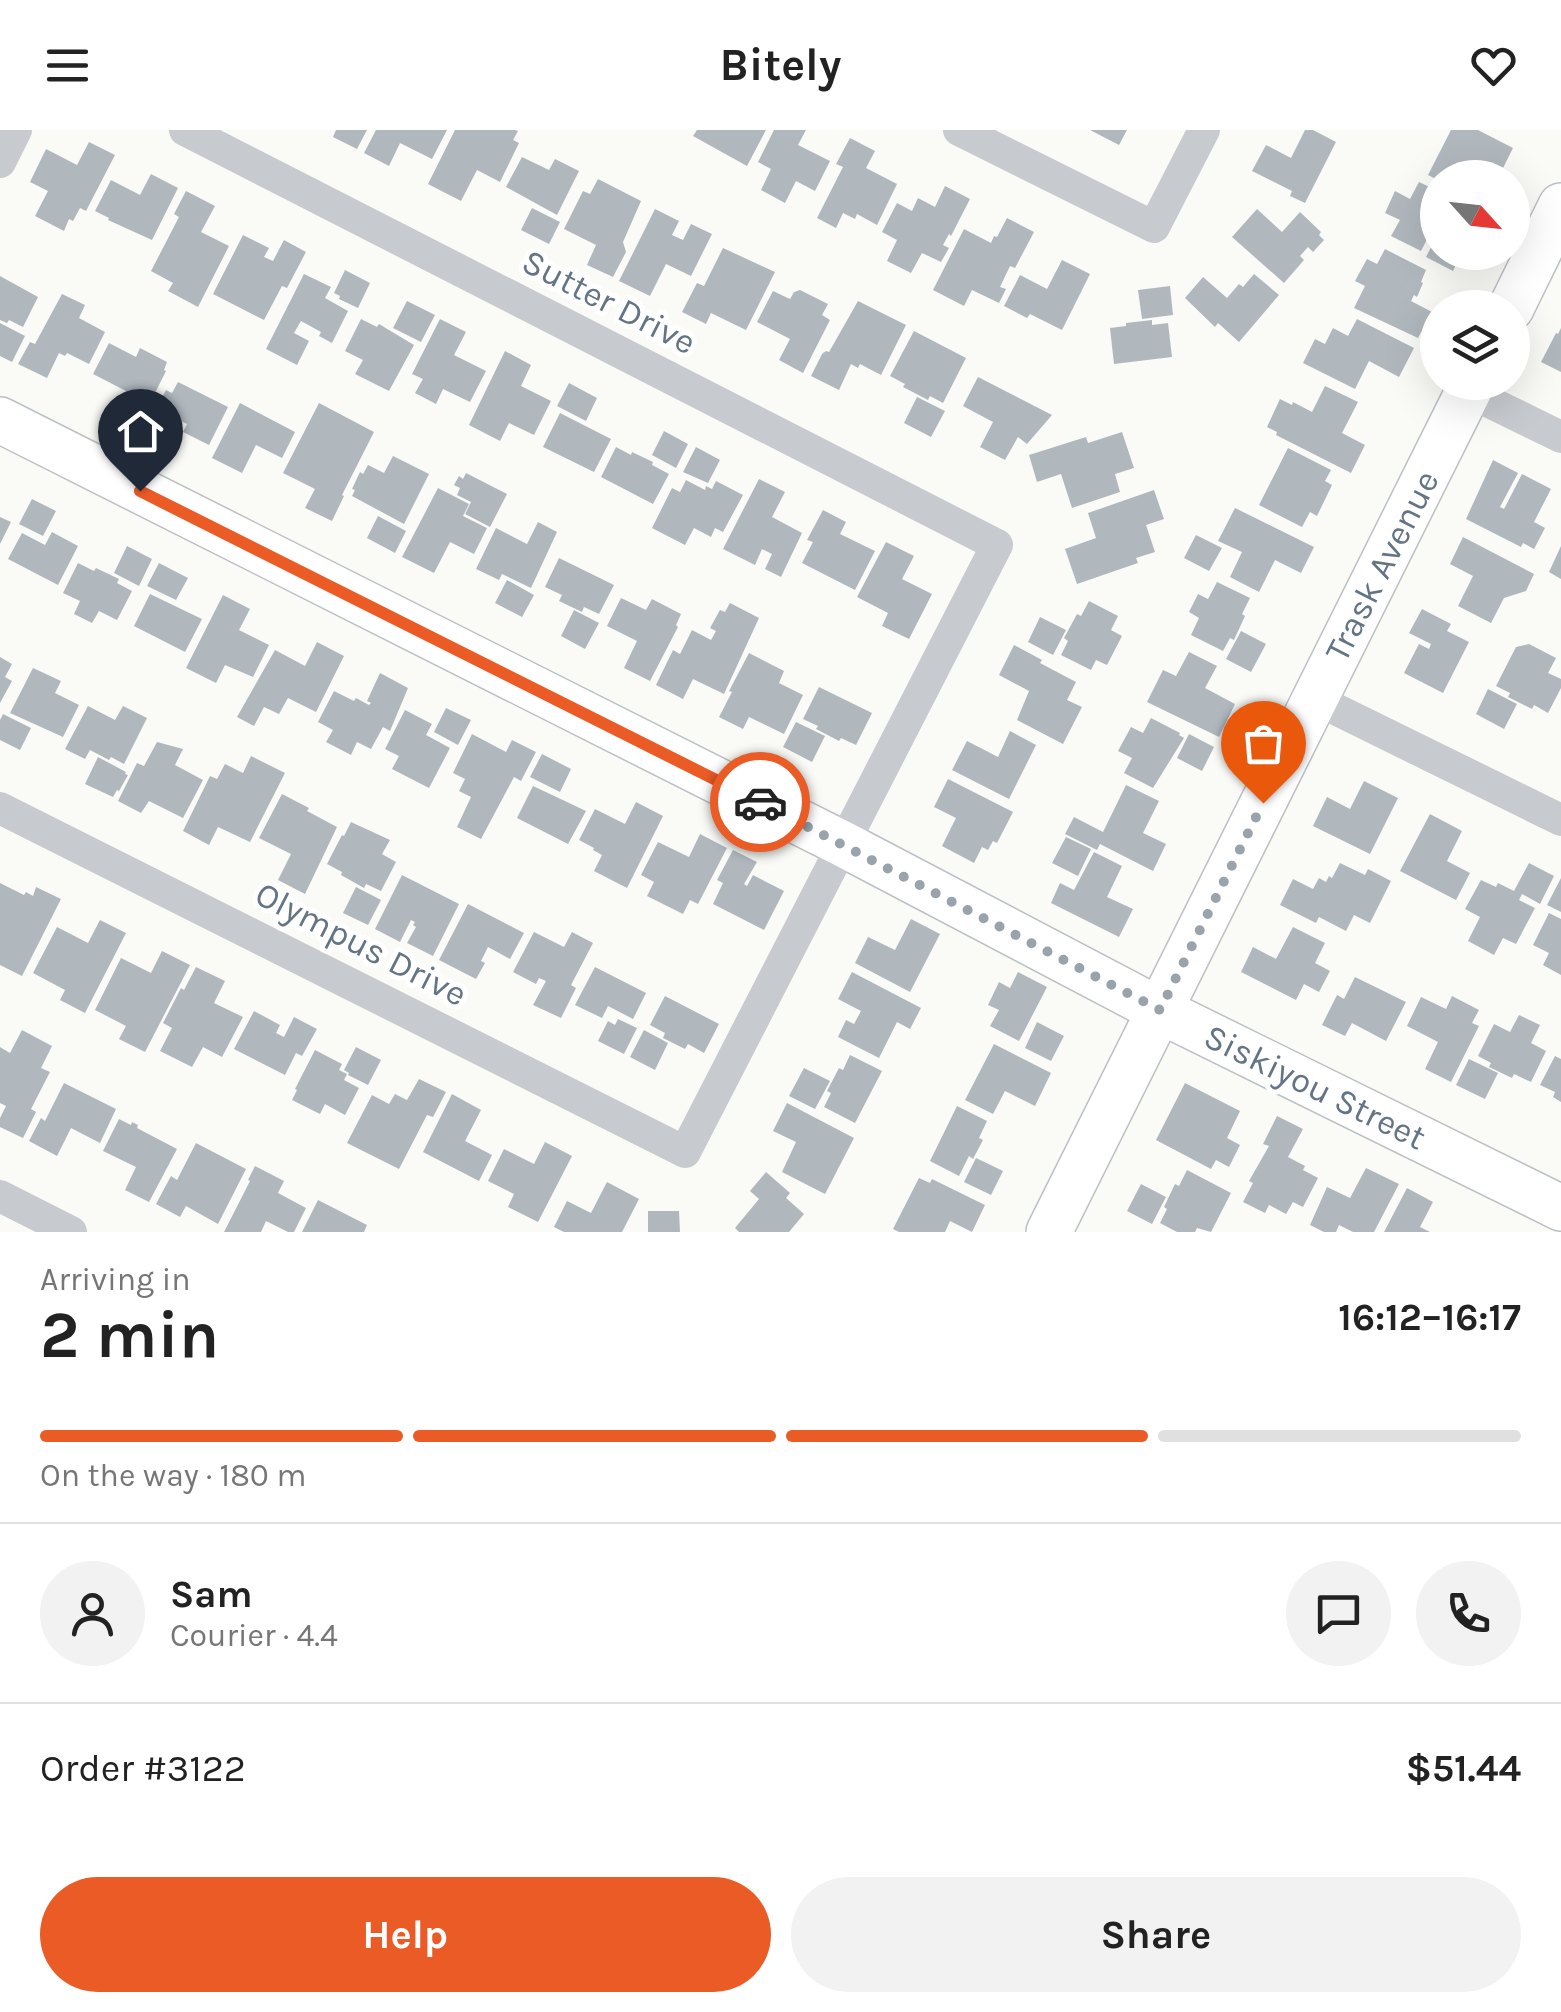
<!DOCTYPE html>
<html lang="en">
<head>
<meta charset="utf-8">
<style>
	body { margin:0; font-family:Karla,sans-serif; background:#f2f2f2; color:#222; height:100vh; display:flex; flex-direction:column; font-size:38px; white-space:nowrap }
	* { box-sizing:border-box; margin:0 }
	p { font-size:32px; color:#767676 }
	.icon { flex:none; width:55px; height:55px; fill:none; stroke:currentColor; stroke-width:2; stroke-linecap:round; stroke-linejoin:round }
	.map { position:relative; height:1102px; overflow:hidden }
	.panel { display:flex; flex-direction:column; background:#fff; flex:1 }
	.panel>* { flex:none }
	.needle { width:65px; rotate:117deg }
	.fabs { position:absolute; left:1420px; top:30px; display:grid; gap:20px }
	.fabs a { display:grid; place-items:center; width:110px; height:110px; border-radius:50%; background:#fff; box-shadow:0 10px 40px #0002; font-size:50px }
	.pin { position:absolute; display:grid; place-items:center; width:85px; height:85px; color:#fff; margin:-102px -42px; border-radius:50% 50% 50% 0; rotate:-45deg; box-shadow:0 0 10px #0007 }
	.pin .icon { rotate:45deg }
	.courier { position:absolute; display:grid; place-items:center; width:100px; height:100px; margin:-50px; border:8px solid #eb5b26; border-radius:50%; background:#fff; color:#222; box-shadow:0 2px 12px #0007 }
	.summary em { font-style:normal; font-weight:700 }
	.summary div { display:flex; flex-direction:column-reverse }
	.summary { display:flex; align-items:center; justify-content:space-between; height:170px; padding:0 40px }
	h1 { font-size:65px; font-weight:700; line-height:75px }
	.bar { display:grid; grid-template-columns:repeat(4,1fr); gap:15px 10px; align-content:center; height:120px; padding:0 40px }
	.bar i { height:12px; border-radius:8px; background:#e0e0e0 }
	.bar .selected { background:#eb5b26 }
	.bar p { grid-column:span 4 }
	.line { display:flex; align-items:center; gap:25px; padding:0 40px; border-top:2px solid #e0e0e0 }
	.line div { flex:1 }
	.round { display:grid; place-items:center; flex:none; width:105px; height:105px; border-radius:52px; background:#f2f2f2 }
	.cta { display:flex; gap:20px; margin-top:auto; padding:20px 40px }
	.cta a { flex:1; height:115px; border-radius:60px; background:#eb5b26; color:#fff; font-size:40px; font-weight:700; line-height:115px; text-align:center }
	.cta a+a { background:#f2f2f2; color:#222 }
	header { display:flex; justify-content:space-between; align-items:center; height:130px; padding:0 40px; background:#fff; font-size:45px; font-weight:700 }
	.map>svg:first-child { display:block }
	.building { fill:#b0b8be }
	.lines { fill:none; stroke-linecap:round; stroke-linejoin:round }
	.secondary-casing { stroke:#bbc0c5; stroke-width:48 }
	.street { stroke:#c7cbcf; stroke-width:32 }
	.secondary { stroke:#fff; stroke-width:45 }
	.done { stroke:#98a3ac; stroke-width:10; stroke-dasharray:0 18 }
	.route { stroke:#eb5b26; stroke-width:12 }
	.labels { text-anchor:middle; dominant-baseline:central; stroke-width:10; stroke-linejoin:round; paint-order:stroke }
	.street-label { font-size:35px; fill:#637484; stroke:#fff }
</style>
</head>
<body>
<header><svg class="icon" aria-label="menu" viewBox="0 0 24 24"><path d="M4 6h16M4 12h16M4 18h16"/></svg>Bitely<svg class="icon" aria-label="heart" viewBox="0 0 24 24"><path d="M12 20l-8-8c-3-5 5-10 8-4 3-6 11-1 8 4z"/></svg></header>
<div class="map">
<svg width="1561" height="1102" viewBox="0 0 1561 1102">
	<rect width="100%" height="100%" fill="#fafaf7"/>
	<path class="building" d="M336,0H367L357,19L333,7Z
		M376,0H447L432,29L400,13L389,36L364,23Z
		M455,0H515L518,1L513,10L519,13L500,52L477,40L461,71L428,54Z
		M697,0H766L747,36L693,6Z
		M774,0H806L798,15L830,31L815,61L796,51L785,73L761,60L771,39L758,32Z
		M1090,0H1127L1119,15Z
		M1305,0H1313L1336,12L1305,73L1290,66L1292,61L1252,41L1266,15L1291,28Z
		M1451,0H1478L1513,18L1498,48H1490L1466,36L1460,48H1438V50L1428,45Z
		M850,8L875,21L866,38L897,54L877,95L857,84L855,89L843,83L836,98L817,88L843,37L836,34Z
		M89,12L115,25L86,81L80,78L73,91L69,89L64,101L35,86L48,61L30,52L46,19L77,35Z
		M522,27L549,40L555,29L579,41L557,85L506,57Z
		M151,44L178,58L152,110L108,90L109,88L95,81L111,50L140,65Z
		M598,49L641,71L623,112L626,122L613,147L587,135L596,115L564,99L583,61L590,64Z
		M1419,52L1438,61V88L1421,121L1391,106L1400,90L1385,83L1395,61L1410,69Z
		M945,56L970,69L951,106L949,104L943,115L949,118L941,132L922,123L911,143L887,131L897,110L882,102L897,73L912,81L918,68L935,77Z
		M186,61L215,76L201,102L229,116L198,177L168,161L173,153L151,141L179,87L174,84Z
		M532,78L560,92L549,114L521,100Z
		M655,79L679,91L672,105L683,110L691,94L712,104L691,146L666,134L650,166L619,151Z
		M1257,79L1282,102L1300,82L1321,102L1319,105L1324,110L1313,122L1308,117L1300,126L1304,130L1284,153L1232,107Z
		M1007,88L1034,102L1015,138L1010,136L1000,157L1006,159L999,173L972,160L964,176L933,160L964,99L991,113L994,106L997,107Z
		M1438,104V122H1462L1453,141L1426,127Z
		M243,105L269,118L264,127L273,131L284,110L306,122L287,158L282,156L264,190L213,164Z
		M723,118L775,142L746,200L711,183L706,194L682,182L697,153L704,156Z
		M1385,119L1426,140L1421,152L1423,153L1417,167L1414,165L1411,171L1432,182L1418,208L1354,178L1365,156L1355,151L1367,129L1377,134Z
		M1062,130L1090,144L1062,200L1030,184L1027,188L1004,176L1020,145L1047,159Z
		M345,140L370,153L358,178L339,169L340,166L334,163Z
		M304,144L331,157L325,168L348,181L332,213L319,206L321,202L301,191L294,203L309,211L297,235L266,219Z
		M1254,144L1279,165L1239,212L1218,193L1215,197L1185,168L1203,147L1227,168L1239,154L1243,157Z
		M0,146L38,167L23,197L9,190L7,193L0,190Z
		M1170,156L1173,185L1142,189L1138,160Z
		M800,160L828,174L822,185L830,190L803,243L779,230L790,209L757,192L773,161L790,169L794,162Z
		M62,164L85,175L79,188L105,202L89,234L67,223L65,226L59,223L47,248L18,234L30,212L35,214Z
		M407,171L435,185L421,212L393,198Z
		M858,171L906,195L881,245L860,234L858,238L851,234L839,260L811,246L822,224L826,221L829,222Z
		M361,189L377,197L379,194L414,215L389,261L355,244L363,230L345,221Z
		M440,189L466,202L454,225L486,241L470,272L443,259L436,274L415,263L423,249L412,244Z
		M1357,189L1414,218L1399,247L1369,231L1355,259L1303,233L1315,209L1325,214L1333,198L1348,206Z
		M1152,190V195L1168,193L1172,227L1114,234L1110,198L1126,196V193Z
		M0,193L25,206L12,232L0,226Z
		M1561,198V242L1541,232L1556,203L1558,204Z
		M914,201L966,228L943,273L930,266L928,270L903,257L905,254L890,246Z
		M109,213L136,227L140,218L167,232L164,240L166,241L139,295L114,283L126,261L93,244Z
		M505,221L531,235L521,256L551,271L534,305L509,293L500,311L469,295Z
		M978,247L1052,285L1027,314L1018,307L1005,330L980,317L993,292L963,276Z
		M178,252L228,277L209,315L183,302L187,294L179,290L169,310L146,298L166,260L172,263Z
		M569,253L597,268L586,291L557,276Z
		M1325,256L1358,272L1342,303L1365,315L1351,343L1276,305L1277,302L1267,297L1280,269L1292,275L1293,272L1312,282Z
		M917,267L945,281L931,307L904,293Z
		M240,273L295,302L282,328L256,315L242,343L212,328Z
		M319,273L374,302L342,365L344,366L332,391L305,378L315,359L283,343Z
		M560,283L611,309L594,342L543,317Z
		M664,301L688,314L676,338L652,325Z
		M1122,302L1134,338L1115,344L1120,362L1072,378L1061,344L1037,352L1029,325L1086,307L1088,313Z
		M616,317L631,325L632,322L653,332L652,335L669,344L653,374L601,347Z
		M696,317L720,330L708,353L683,342Z
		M1288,318L1331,340L1325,351L1332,355L1317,386L1310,382L1302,397L1259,375Z
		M393,326L429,344L404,394L352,366L355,360L352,359L360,342L363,344L368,335L384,343Z
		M1493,330L1518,343L1500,377L1504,379L1522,344L1551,359L1534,392L1545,398L1534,419L1523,413L1521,417L1466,389Z
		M466,343L507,364L490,397L465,384L471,372L457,365L460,358L454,355L459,346L463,349Z
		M759,349L785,362L772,387L802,403L781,447L765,439L772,424L762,419L755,435L723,419Z
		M686,350L705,360L706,356L712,359L716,351L743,365L723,402L715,398L711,407L694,398L685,415L652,398L672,358L680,362Z
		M438,358L469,374L463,386L487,398L474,424L450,412L434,443L402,427Z
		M1154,360L1164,389L1146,395L1155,422L1136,428L1138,433L1077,454L1065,419L1096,408L1088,383Z
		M32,369L56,381L43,406L19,394Z
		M1235,378L1314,417L1301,443L1275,430L1259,462L1230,447L1242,422L1218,411Z
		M823,380L846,392L840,404L875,421L855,460L802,433L813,412L807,410Z
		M378,386L406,401L395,423L367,408Z
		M0,387L11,392L0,414Z
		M538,392L557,402L531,458L502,444L499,450L476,439L496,398L527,414Z
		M52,402L78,416L58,455L8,429L22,403L45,415Z
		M1196,405L1222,418L1209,441L1184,428Z
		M1463,407L1534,444L1526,461L1504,468L1491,493L1458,476L1473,446L1450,434Z
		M886,412L914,426L902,449L932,464L909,509L882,496L888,483L857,467Z
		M127,416L152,429L139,456L114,443Z
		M1561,416V449L1549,442Z
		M559,428L614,455L599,484L584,477L582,482L559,471L562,465L545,457Z
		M78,433L94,441L96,438L119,449L117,453L132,461L117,490L99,481L92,493L74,484L80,471L63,463Z
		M159,433L188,448L176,470L147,456Z
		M507,450L534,465L522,487L495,473Z
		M1217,452L1250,468L1242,484L1245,486L1234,510L1230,508L1223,521L1191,505L1199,488L1189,482L1198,464L1208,469Z
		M150,464L202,489L185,522L134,496Z
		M223,465L250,479L239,500L269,515L253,547L225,535L216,553L186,538Z
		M621,468L646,480L652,469L681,484L676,495L678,497L650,551L624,538L637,511L607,496Z
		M1089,471L1118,486L1111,500L1122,506L1107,535L1096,530L1091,540L1061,525L1068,511L1064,508L1077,484L1081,486Z
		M730,473L759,488L724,564L693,549L683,569L656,555L673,520L680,524L692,500L711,510L716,501L710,498L720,480L725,482Z
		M1422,479L1451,494L1447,501L1469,512L1443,563L1404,543L1419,514L1429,519L1431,514L1409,503Z
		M574,480L599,493L585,519L561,506Z
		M1040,487L1066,500L1053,525L1028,512Z
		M1241,501L1266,514L1251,542L1226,529Z
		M317,512L344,526L316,582L288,568L279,584L264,577L254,596L237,587L275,520L305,536Z
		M1529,514L1556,528L1548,543L1561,549V558L1548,583L1534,575L1532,579L1508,567L1510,563L1496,556L1516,517Z
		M1014,515L1042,530L1040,533L1076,552L1067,570L1082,577L1063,614L1017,590L1029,561L999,545Z
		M1189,522L1217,536L1205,558L1235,574L1219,607L1147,572L1163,540L1176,546Z
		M749,523L784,541L779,553L803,565L784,604L749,587L743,599L719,587L732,562L729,561Z
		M0,527L12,534L5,547L12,551L0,573Z
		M33,538L61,551L55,563L79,575L63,607L10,583Z
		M380,543L408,558L390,601L383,597L371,619L357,612L351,625L326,612L333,600L318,592L334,561L354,571L356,568L369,575L371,573L367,571Z
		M819,557L872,583L856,615L841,608L839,611L816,599L818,596L803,589Z
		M1488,559L1517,574L1504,599L1476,584Z
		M88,576L115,590L123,576L147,588L124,634L111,627L109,630L90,620L85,629L65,619Z
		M446,578L471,590L458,615L434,602Z
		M405,580L432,594L426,605L450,618L429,658L392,639L399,626L385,619Z
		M3,584L31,598L20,620L0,610V590Z
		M1151,588L1180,603L1179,605L1184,608L1153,658L1124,643L1132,628L1118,621L1131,597L1143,603Z
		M796,592L825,606L812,632L783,617Z
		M1010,601L1036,615L1009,669L952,640L967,611L998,627Z
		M472,604L506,622L512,610L536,622L521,651L514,647L481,709L457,697L471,667L459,661L465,649L453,643Z
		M1189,604L1214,617L1202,641L1177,628Z
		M157,612L183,619L175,635L203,650L183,688L149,671L141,683L118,671L137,633L144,636Z
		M542,624L571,639L560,662L530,647Z
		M251,626L285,643L250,712L218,697L209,715L183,701L210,646L217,649L225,634L243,643Z
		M98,627L126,642L125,644L128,645L119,661L117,660L113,667L85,654Z
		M948,649L1013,682L997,713L993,711L988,720L982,717L974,733L942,716L956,688L934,677Z
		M1364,651L1398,668L1370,724L1313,696L1327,667L1350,679Z
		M1126,655L1159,671L1143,703L1166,714L1153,741L1100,714L1097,720L1065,704L1074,687L1103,702Z
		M533,656L586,681L568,714L517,688Z
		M282,664L309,678L307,681L337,697L305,764L278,750L291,724L259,708Z
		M636,672L663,686L627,758L594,741L602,725L593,720L594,718L579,710L595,679L625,694Z
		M1430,684L1462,701L1447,731L1470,743L1456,770L1400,741Z
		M351,692L390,710L382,724L396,732L381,761L366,754L364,758L341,745L342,742L327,734L342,705L344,706Z
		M700,704L727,718L698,774L690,770L683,784L647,766L654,752L641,745L658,712L689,727Z
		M1066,707L1091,719L1078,746L1052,733Z
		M733,720L757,732L744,754L747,756L753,745L784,761L764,800L713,774L723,753L717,750Z
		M1094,722L1122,736L1107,767L1133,779L1119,807L1051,773L1060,753L1074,760Z
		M1340,733L1365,745L1368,739L1391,751L1370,793L1354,785L1346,801L1319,787L1316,793L1280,775L1293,749L1313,759L1319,748L1326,752L1329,746L1332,748Z
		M1529,733L1554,746L1540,774L1522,764L1519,770L1535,778L1516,814L1503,808L1494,825L1468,811L1480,787L1465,779L1481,750L1496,757L1498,753L1514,761Z
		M402,745L459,774L433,826L407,813L416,797L413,795L415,792L411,790L400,812L375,799Z
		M1561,748V782L1547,775Z
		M0,753L24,765L26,762L33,766L36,757L61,769L22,846L0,835Z
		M356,757L381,770L368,795L343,783Z
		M468,774L524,803L510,829L488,817L481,831L485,833L476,849L439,830Z
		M1549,783L1561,789V845L1543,835L1549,823L1533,815Z
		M911,789L940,804L910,862L855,833L868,807L895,820Z
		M100,790L126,803L85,883L60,870L65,860L33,843L57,797L88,813Z
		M1293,797L1325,813L1315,833L1330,841L1319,862L1304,854L1296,870L1241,842L1253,817L1276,829Z
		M534,802L564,817L572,802L593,813L571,855L576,858L561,888L533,875L546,851L539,848L536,854L513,842Z
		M162,821L190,835L145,922L119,909L126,896L95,880L121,828L151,843Z
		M196,837L225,851L214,873L243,887L222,927L203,917L192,937L160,921L172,898L163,893L181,858L184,860Z
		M595,837L646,863L633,889L608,876L602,888L575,875Z
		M852,842L921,878L910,899L897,892L879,928L838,907L846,890L854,894L861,881L838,869Z
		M1018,842L1047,857L1019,911L990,896L999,880L988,875L999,852L1010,858Z
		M1355,847L1406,872L1386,911L1352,893L1345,906L1322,895L1337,865L1344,869Z
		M665,866L719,894L704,923L688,914L685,919L663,908L665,903L650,895Z
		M1452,866L1479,880L1472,893L1479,896L1451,952L1425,939L1438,912L1407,896L1421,867L1446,879Z
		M254,881L280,895L276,903L284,907L294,887L317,899L302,926L296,923L285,945L234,919Z
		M1519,885L1540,895L1531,913L1546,921L1531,952L1514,944L1512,948L1489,937L1491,933L1478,926L1494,894L1510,902Z
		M618,889L637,898L624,924L598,911L608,891L615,895Z
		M1037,892L1064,906L1051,931L1025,918Z
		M22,900L52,916L41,938L50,942L31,979L36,982L23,1008L0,997V988L6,976L0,973V917L10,923Z
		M644,900L668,913L655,940L630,927Z
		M994,914L1051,943L1035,976L1005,961L993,984L965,970Z
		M356,917L381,930L368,955L348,945L349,943L344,940Z
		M315,920L342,934L339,940L347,944L344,950L359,958L345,985L325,974L320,984L292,970L297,960L295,959Z
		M850,925L882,941L855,993L824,977L831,963L827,961L839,938L843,940Z
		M1555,926L1561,929V972L1553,967L1555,962L1540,955Z
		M1469,929L1498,943L1485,969L1456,955Z
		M804,938L830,951L815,979L789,966Z
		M419,949L446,962L433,987L427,985L399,1039L347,1013L372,965L389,974L395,964L407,970Z
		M64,953L116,979L100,1013L71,998L57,1026L29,1011L41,988L45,991Z
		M1185,953L1240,981L1227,1008L1240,1015L1229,1037L1216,1030L1211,1039L1156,1010Z
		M452,964L481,980L465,1011L492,1025L479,1051L423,1022Z
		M787,973L854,1008L825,1064L782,1042L796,1012L773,1001Z
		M957,976L987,991L979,1008L983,1010L973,1029L969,1026L959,1046L930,1031Z
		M1277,986L1303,999L1288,1027L1305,1036L1303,1040L1318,1048L1303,1077L1293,1072L1286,1084L1269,1075L1265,1083L1243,1072L1253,1053L1249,1051L1269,1016L1263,1014Z
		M119,989L131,995L132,992L138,995L137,998L177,1019L149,1072L125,1060L136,1037L103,1021Z
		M545,1012L572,1026L538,1092L508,1077L514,1064L488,1051L504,1019L534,1034Z
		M196,1013L246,1039L218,1094L186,1076L180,1087L156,1074L171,1046L177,1050Z
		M976,1028L1003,1041L991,1065L964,1052Z
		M255,1036L284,1051L278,1063L306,1078L294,1102H288L266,1091L261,1102H224L250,1051L248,1050Z
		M1366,1038L1399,1054L1374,1102H1353L1339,1095L1336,1102H1324L1310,1095L1327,1057L1350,1068Z
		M1187,1040L1231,1063L1211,1102L1197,1098L1195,1102H1177L1160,1093L1167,1079L1164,1077L1175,1054L1179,1056Z
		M766,1042L790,1063L786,1068L804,1084L789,1102H739L735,1098L759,1069L750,1061Z
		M919,1048L930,1053L932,1049L985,1075L972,1102L950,1091L945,1102H899L893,1099Z
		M607,1052L639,1069L622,1102H564L554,1097L567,1071L591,1083Z
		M1141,1054L1166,1067L1152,1094L1127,1081Z
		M1407,1058L1433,1072L1420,1097L1430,1102H1384Z
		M318,1070L367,1095L364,1102H302Z
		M648,1081H679L680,1102H648Z"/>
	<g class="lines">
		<g class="secondary-casing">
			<path id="secondary" d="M1511,178L1561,76
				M0,290L843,714L1159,880L1561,1078
				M1049,1102L1473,252"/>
		</g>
		<path class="street" d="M959,0L1154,97L1204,0
			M0,32L16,0
			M1469,262L1561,307
			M1315,569L1561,690
			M0,678L685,1022L997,415L185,0
			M0,1066L71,1102"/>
		<use href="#secondary" class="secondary"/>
	</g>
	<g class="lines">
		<path class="done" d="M760,672L1160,880L1263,673"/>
		<path class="route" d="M140,361L760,672"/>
	</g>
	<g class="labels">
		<g class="street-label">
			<text transform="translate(609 172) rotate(27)">Sutter Drive</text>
			<text transform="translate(1382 436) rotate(-63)">Trask Avenue</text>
			<text transform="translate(361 814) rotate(27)">Olympus Drive</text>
			<text transform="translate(1315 957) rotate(26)">Siskiyou Street</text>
		</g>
	</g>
</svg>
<div class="fabs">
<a><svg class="needle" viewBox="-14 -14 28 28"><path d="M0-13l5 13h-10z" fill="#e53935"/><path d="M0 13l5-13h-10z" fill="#767676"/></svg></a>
<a><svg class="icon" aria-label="layers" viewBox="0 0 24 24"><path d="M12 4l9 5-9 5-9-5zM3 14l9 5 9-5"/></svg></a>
</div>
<div class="pin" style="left:1263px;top:673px;background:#ea580c"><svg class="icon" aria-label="bag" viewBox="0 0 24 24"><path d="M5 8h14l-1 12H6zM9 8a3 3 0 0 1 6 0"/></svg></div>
<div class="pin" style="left:140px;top:361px;background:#1f2937"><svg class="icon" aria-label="home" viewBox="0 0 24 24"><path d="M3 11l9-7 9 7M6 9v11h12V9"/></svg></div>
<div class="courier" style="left:760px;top:672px"><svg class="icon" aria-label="car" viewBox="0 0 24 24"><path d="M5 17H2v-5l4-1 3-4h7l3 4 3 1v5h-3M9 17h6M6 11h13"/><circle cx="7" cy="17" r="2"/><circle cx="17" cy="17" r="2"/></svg></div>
</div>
<section class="panel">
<div class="summary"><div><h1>2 min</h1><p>Arriving in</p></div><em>16:12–16:17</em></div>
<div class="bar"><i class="selected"></i><i class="selected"></i><i class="selected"></i><i></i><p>On the way · 180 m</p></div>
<div class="line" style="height:180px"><a class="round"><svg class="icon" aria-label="person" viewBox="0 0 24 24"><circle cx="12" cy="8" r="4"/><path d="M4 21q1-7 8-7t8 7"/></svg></a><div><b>Sam</b><p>Courier · 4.4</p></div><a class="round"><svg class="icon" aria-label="chat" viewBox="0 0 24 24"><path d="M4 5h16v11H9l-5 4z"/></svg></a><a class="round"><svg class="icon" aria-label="phone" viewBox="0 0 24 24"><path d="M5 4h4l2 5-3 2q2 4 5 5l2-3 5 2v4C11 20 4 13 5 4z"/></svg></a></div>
<div class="line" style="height:130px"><div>Order #3122</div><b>$51.44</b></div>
<div class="cta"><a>Help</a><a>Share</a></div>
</section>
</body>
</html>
